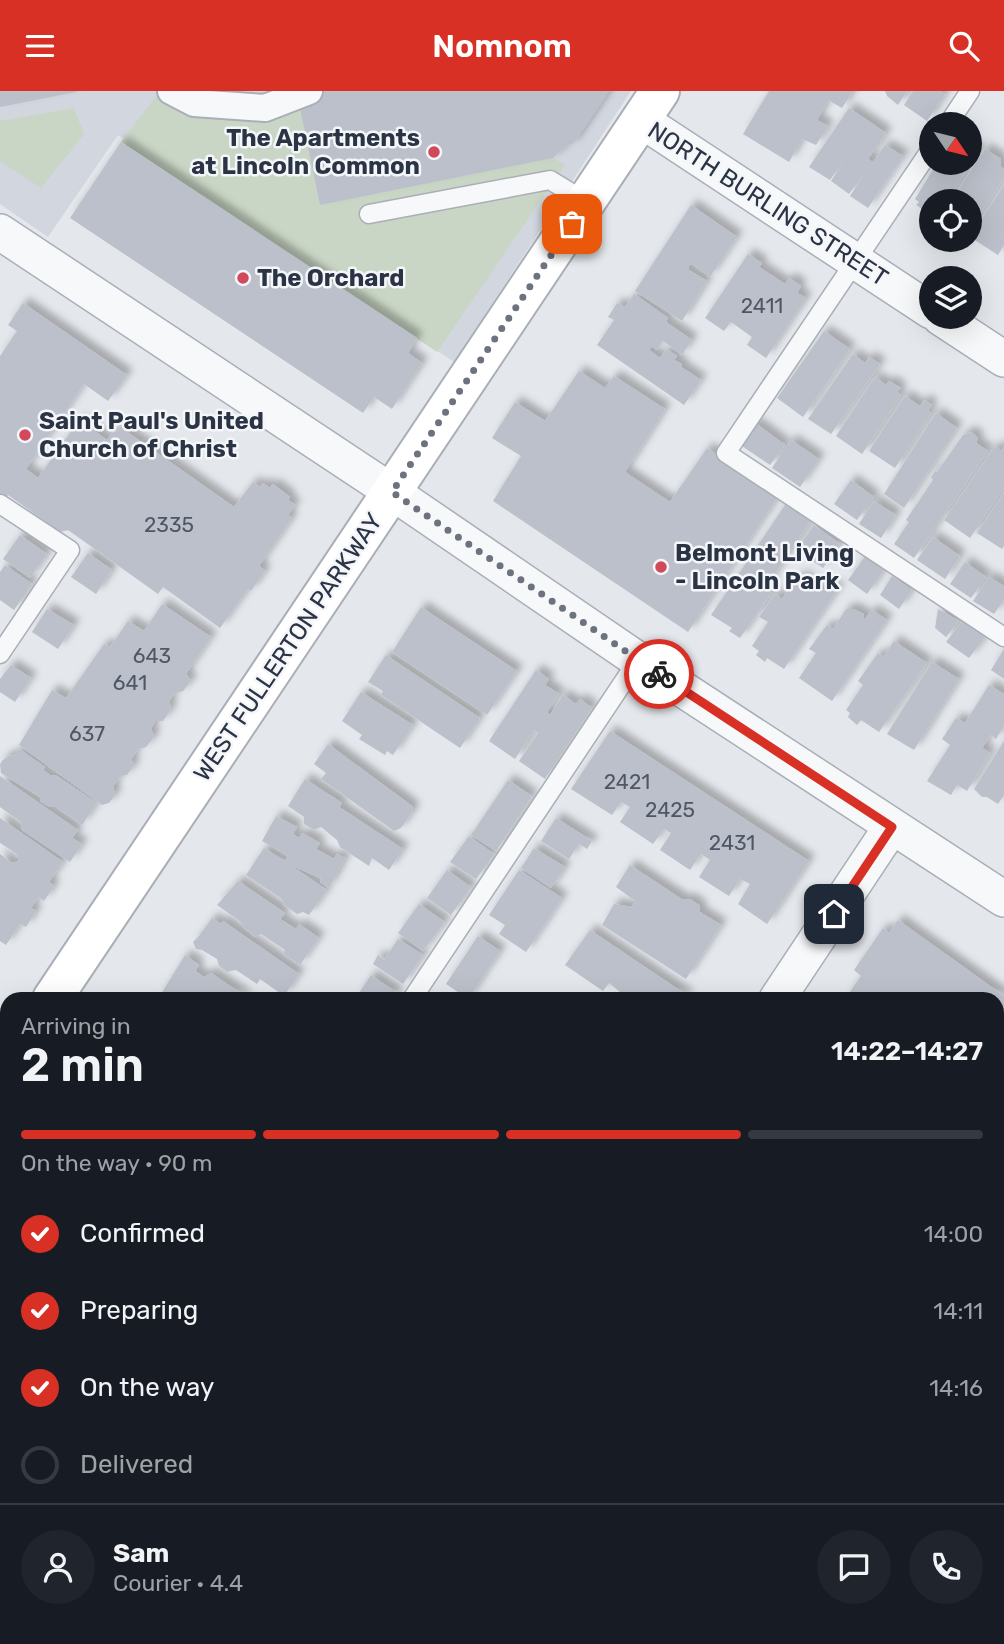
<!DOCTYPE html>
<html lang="en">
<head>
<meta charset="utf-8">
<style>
	body { margin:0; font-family:Rubik,sans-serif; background:#20242c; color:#f1f3f6; height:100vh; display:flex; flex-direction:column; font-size:26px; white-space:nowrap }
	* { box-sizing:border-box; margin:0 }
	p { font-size:23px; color:#9ea1a6 }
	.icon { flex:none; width:38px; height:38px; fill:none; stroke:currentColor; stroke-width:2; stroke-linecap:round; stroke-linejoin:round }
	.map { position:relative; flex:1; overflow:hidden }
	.details { position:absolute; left:0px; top:901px; width:1004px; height:653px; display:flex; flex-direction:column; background:#171b24; border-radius:21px 21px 0 0; box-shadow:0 7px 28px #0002 }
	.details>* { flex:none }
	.needle { width:46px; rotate:125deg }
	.fabs { position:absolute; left:919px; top:21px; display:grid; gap:14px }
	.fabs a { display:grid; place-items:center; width:63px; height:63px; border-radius:50%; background:#171b24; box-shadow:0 7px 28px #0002; font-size:35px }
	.pin { position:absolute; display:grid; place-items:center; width:60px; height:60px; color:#fff; margin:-30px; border-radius:14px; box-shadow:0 4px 10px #0006 }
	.courier { position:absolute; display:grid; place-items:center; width:70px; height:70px; margin:-35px; border:5px solid #d93025; border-radius:50%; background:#fff; color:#222; box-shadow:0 2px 9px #0007 }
	.headline em { font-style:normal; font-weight:600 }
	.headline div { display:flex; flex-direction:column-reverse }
	.headline { display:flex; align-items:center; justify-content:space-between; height:119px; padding:0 21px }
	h1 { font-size:46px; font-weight:600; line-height:52px }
	.bar { display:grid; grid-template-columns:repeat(4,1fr); gap:10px 7px; align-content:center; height:84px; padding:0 21px }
	.bar i { height:9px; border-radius:5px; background:#363941 }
	.bar .selected { background:#d93025 }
	.bar p { grid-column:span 4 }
	.line { display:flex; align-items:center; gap:18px; padding:0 21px; border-top:2px solid #363941 }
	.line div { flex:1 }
	.round { display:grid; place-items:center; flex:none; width:74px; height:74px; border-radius:37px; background:#20242c }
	ol { padding:0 21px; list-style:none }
	li { display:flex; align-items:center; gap:21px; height:77px }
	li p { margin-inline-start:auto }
	li .icon { padding:7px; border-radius:50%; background:#d93025; color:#fff; stroke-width:4 }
	li:last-child { color:#9ea1a6 }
	li i { width:38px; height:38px; border:4px solid #363941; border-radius:50% }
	header { display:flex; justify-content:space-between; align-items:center; height:91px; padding:0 21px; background:#d93025; color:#fff; font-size:32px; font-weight:600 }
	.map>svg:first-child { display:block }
	.built { fill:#d2d6de }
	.green { fill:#c9d6c5 }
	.building { fill:#bbc0ca; filter:url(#shadow) }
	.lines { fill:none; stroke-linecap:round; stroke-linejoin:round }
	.service-casing { stroke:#a9aeb7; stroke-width:21 }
	.pedestrian-casing { stroke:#a9aeb7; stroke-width:30 }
	.minor-casing { stroke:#a9aeb7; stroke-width:38 }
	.secondary-casing { stroke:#a9aeb7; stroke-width:42 }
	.service { stroke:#f7f8fa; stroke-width:18 }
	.pedestrian { stroke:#f7f8fa; stroke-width:26 }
	.minor { stroke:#f7f8fa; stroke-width:35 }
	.secondary { stroke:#fff; stroke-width:38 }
	.done { stroke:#6c737f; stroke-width:7; stroke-dasharray:0 12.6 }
	.route { stroke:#d93025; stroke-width:9 }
	.poi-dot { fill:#d1495b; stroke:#f4f6f9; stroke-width:2.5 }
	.labels { text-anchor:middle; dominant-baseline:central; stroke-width:5; stroke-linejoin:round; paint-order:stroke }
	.number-label { font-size:21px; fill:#4f5766 }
	.poi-label { font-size:24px; font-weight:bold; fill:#2b3445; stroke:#f4f6f9; text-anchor:start }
	.street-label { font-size:24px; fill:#2b3445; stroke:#f4f6f9 }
</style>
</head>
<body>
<header><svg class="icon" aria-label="menu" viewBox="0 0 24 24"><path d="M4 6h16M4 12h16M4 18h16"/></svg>Nomnom<svg class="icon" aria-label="search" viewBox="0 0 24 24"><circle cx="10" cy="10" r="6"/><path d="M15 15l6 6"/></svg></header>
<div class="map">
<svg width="1004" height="1553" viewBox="0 0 1004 1553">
	<defs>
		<filter id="shadow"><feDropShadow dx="6" dy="-6" stdDeviation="3.5" flood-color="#0004"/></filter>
	</defs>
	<rect width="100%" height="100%" fill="#e4e7ec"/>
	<path class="built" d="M0,0H631L454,271L118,44L48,146L0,113Z"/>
	<path class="green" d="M160,0L194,12L297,3L320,114L553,67L565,74L437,261L121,51Z
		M74,17L84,43L41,97L0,70V30Z"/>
	<path class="building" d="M0,0H76V1L0,16Z
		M309,0H609L574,52L566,55L553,67L320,114L297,3Z
		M769,0H853L842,17L828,9L817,29L828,35L816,54L802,48L789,71L743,43Z
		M885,0H907L898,14L887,5Z
		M913,0H940L945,3L927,30L904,14Z
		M849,17L886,42L868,68L873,71L885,54L903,65L868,117L850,105L870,75L849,103L831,90L853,56L830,89L809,76Z
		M121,51L417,247L408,262L422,272L392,318L374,306L363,322L70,127Z
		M970,54L979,59L947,110H931V118L926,115L924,119L916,114L919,111L915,108L937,72H970Z
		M985,58L1001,68L1000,75L1004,78V86L970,139V110H951Z
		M1004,94V154L998,164L970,146Z
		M691,114L737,146L710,186L692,173L688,175L689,179L707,190L682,230L635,200Z
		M748,163L762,172L759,176L785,193L789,187L801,195L797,202L806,207L766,267L747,254L752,246L731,231L724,240L705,227Z
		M634,203L668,227L666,231L692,249L682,264L663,250L657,259L652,255L649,259L660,267L666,258L677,265L674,269L682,273L681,276L701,289L684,314L597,254L614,229L608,226L617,212L625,216Z
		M23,212L127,284L108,310L84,293L26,378L38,387L79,329L107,349L112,342L123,338L234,416L253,391L260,396L263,392L270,397L273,393L290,406L288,409L295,414L288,424L292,427L259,475L265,480L251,500L248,498L220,537L163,496L158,503L68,439L60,441L8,404L6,408L0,404V265L17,240L8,234Z
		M824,240L850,258L803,326L777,307Z
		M853,263L865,272L869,266L880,273L831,343L808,328Z
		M579,280L605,297L614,285L665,318L625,381L670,411L707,357L779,404L688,541L493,410L521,365L492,347L515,311L545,330Z
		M875,286L886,294L889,290L901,297L897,301L901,304L862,363L836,345Z
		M905,305L920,315L924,309L932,314L928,320L931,322L895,377L869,360Z
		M936,322L957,337L904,417L884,403Z
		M754,331L785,354L770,374L739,353Z
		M971,341L978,347L976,352L988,360L914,467L894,453L909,431L906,429L933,389L931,386L935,380L937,381L963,344Z
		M791,349L819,368L800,396L772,377Z
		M995,355L1001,360L1004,356V396L970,447L944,429Z
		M851,389L874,406L857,429L834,413Z
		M1004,401V455L1002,458L977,442Z
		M874,410L896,424L881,447L859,433Z
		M785,414L810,430L768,493L772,501L740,547L729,540L732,537L711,524Z
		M814,434L840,453L823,477L796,459Z
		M20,444L47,463L30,487L3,468Z
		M933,446L960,465L945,488L917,469Z
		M88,462L112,479L96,503L71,486Z
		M866,464L885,478L867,503L848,489Z
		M965,471L986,486L971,507L950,493Z
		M5,474L32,493L14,519L0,509V481Z
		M892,485L912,499L899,518L880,504Z
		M806,486L809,494H816V500L840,495L784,578L767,567L765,571L756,564L759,560L752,555L768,531L759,526L775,503L782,508L797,487Z
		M989,486L1004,495V509L994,523L973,510Z
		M162,513L211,546L186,583L191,590L183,600L175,602L169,610L171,618L163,630H155L151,638L154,646L146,656L138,658L131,668L134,674L127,684L121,685L113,695L115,704L109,712L102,714L19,654L52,599L66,607L104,553L110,556L128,530L144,540Z
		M421,516L517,580L487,624L392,561Z
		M47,518L74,534L58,558L32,541Z
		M846,518H853L864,523V529L872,519L887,529L832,610L799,587L816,562L809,558L827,534L833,538Z
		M938,518L959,530L946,546L935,537Z
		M963,529L985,546L969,567L946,551Z
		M894,550L927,572L879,641L861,629L857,634L848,626L850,622L846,619L863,594L858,590L878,562L883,566Z
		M1004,558V588L991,579Z
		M386,564L480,627L460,657L381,604L383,600L368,591Z
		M932,571L959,588L914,659L887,643Z
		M11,574L31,587L15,611L0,601V588Z
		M536,579L549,588L545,594L559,603L547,621L550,624L563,604L576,613L580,608L592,617L545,688L519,670L538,642L534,639L515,668L489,650Z
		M989,594L1004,603V635L996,648L991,644L982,657L990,662L967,700L957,694L951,704L927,690L950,654L942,648L956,627L965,632Z
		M361,601L413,634L393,664L387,660L385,664L359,648L362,644L342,630Z
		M610,640L809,770L767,833L738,813L750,793L740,788L729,805L699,786L710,769L701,763L690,779L660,759L671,742L669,741L664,738L653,753L620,731L630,716L621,711L612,724L571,698Z
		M1004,650V704L998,713L987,706H982L974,698Z
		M328,653L412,715L413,720L401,737L394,740L321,688L326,682L314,673Z
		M19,658L45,676L43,679L50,684L57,685L97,712L82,734L56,716H50L41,711L40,706L1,682L0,673L3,669L10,664L14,665Z
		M0,685L78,739L72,747L82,753L70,771L22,739L21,731L0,716Z
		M305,688L342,712L339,716L403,758L389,779L372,767L369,775L340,756L337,749L321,736L314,739L304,733V726L288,715Z
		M508,689L532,705L496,760L471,744Z
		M276,725L297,736L293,743L299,747L302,742L320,752L316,758L334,768L337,763L345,767L329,797L320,791L321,787L290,774L327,799L309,824L303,821L297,823L284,814L282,808L246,784L264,757L285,770L288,765L262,750Z
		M0,727L63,771L49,791L54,795L44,810L39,806L31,817L36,820L26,836L20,833L6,854L0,850V763L12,772L19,770L17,763L0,752Z
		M556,727L592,750L587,758L579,753L569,768L541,750Z
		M469,745L494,763L476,788L450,771Z
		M534,757L565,776L551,797L521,777Z
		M630,774L683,809L690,808L700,815V821L721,834L686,888L602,834L614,813L632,816L635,810L616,796Z
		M447,779L471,796L451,824L427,807Z
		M519,779L562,807L526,861L499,843L505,834L489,824Z
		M238,790L285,822L280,828L296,838L299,833L319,847L300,874L283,863L285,859L261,843L255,846L244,837L241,831L217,814Z
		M419,813L445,831L423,860L398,842Z
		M212,827L221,833L223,830L299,883L284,905L260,888L257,893L236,879L227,881L219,875L217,868L202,859L196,858L193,851L199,845Z
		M898,829L1004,905V944L998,953V908H931L926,905L924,908H845L861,885L854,879L883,837L889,842Z
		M590,839L688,905L686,908H633L626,906L609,892L603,900L565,874Z
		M478,845L500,860L468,908L446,893Z
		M398,848L423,864L403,893L373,873L378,864L384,869Z
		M185,864L199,874L195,880L204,886L211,882L249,908H158Z
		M371,884L397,902L394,908H355Z
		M1004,968V999L998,995V977Z
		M1004,1126V1182L1002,1185L998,1182V1136Z
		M7,1132V1175L0,1171V1142Z
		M998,1194L1004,1198V1267L998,1263Z
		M0,1247L7,1251V1281L0,1276Z
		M998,1285L1004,1288V1345L998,1341Z
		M7,1333V1358L0,1353V1343Z
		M1004,1361V1439L998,1436V1372Z
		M7,1432V1451L0,1446Z
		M998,1445L1004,1448V1474L998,1487Z
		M0,1450L7,1454V1486L0,1482Z
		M54,1547H87L96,1553H50Z
		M91,1547H144L153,1553H100Z
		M153,1547H205L214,1553H162Z
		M213,1547H267L262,1553H221Z
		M422,1547H459L468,1553H411Z
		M560,1547H579L575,1553H568Z
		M581,1547H690L686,1553H580Z
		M727,1547H805L802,1553H724Z
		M892,1547H965L977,1553H904Z"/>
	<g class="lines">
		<g class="service-casing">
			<path id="service" d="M948,33L970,0
				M931,58L726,362L1004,546
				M369,123L550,89L586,111
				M0,413L70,459L0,563
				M412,908L638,569
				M998,1027L1004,1031
				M998,1121L1004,1111
				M0,1523L7,1513
				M707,1553L711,1547"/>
		</g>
		<g class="pedestrian-casing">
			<path id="pedestrian" d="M171,0L194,12L265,17L309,0"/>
		</g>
		<g class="minor-casing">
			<path id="minor" d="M641,29L931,220
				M0,141L392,401L638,569L1004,808
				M940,226L1004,268
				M777,908L892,735
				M0,1207L7,1212
				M516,1547L526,1553
				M347,1553L351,1547"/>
		</g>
		<g class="secondary-casing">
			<path id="secondary" d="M52,908L660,0
				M0,986L7,975"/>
		</g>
		<use href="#service" class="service"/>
		<use href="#pedestrian" class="pedestrian"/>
		<use href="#minor" class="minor"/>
		<use href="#secondary" class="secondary"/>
	</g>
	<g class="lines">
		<path class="done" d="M572,133L392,401L659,583"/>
		<path class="route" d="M659,583L892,736L834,823"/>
	</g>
	<g class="poi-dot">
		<circle cx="434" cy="61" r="7"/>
		<circle cx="243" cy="187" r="7"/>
		<circle cx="25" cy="344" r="7"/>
		<circle cx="661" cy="476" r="7"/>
	</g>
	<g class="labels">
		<g class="number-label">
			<text x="762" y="214">2411</text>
			<text x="169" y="433">2335</text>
			<text x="152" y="564">643</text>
			<text x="130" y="591">641</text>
			<text x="87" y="642">637</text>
			<text x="627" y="690">2421</text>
			<text x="670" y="718">2425</text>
			<text x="732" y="751">2431</text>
		</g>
		<g class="poi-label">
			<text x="420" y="47" text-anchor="end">The Apartments<tspan x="420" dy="28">at Lincoln Common</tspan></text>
			<text x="257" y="187">The Orchard</text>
			<text x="39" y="330">Saint Paul's United<tspan x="39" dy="28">Church of Christ</tspan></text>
			<text x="675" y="462">Belmont Living<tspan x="675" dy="28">- Lincoln Park</tspan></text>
		</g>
		<g class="street-label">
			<text transform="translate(768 113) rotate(33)">NORTH BURLING STREET</text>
			<text transform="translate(288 556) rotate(-56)">WEST FULLERTON PARKWAY</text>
		</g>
	</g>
</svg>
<div class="fabs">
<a><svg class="needle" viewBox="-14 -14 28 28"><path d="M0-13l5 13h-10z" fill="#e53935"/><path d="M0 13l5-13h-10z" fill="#9ea1a6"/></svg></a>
<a><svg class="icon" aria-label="locate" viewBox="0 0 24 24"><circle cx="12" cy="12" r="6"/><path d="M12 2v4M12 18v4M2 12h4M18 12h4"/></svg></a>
<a><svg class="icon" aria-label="layers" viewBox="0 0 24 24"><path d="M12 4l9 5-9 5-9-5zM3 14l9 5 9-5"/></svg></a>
</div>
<div class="pin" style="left:572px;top:133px;background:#ea580c"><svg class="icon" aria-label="bag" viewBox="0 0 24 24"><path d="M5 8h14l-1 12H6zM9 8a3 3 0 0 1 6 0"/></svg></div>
<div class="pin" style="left:834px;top:823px;background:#1f2937"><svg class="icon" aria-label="home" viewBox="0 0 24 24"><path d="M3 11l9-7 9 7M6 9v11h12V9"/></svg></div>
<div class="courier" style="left:659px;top:583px"><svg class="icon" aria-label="bike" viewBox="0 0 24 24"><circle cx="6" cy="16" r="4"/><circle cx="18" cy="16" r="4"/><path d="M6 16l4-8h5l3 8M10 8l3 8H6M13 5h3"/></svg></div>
<section class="details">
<div class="headline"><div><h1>2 min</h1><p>Arriving in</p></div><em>14:22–14:27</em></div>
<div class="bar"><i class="selected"></i><i class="selected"></i><i class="selected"></i><i></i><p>On the way · 90 m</p></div>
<ol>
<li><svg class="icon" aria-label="check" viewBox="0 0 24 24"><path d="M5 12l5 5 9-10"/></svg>Confirmed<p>14:00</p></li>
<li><svg class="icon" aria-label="check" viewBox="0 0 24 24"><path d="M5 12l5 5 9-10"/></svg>Preparing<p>14:11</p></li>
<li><svg class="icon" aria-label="check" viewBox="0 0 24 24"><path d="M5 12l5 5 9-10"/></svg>On the way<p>14:16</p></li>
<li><i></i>Delivered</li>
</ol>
<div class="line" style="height:126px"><a class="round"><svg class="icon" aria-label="person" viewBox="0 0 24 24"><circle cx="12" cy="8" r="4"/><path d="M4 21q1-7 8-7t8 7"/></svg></a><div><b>Sam</b><p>Courier · 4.4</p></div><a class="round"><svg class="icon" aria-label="chat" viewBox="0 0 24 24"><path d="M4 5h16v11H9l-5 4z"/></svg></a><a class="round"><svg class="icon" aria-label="phone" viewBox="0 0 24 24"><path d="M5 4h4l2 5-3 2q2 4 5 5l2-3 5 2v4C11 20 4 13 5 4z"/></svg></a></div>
</section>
</div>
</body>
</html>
